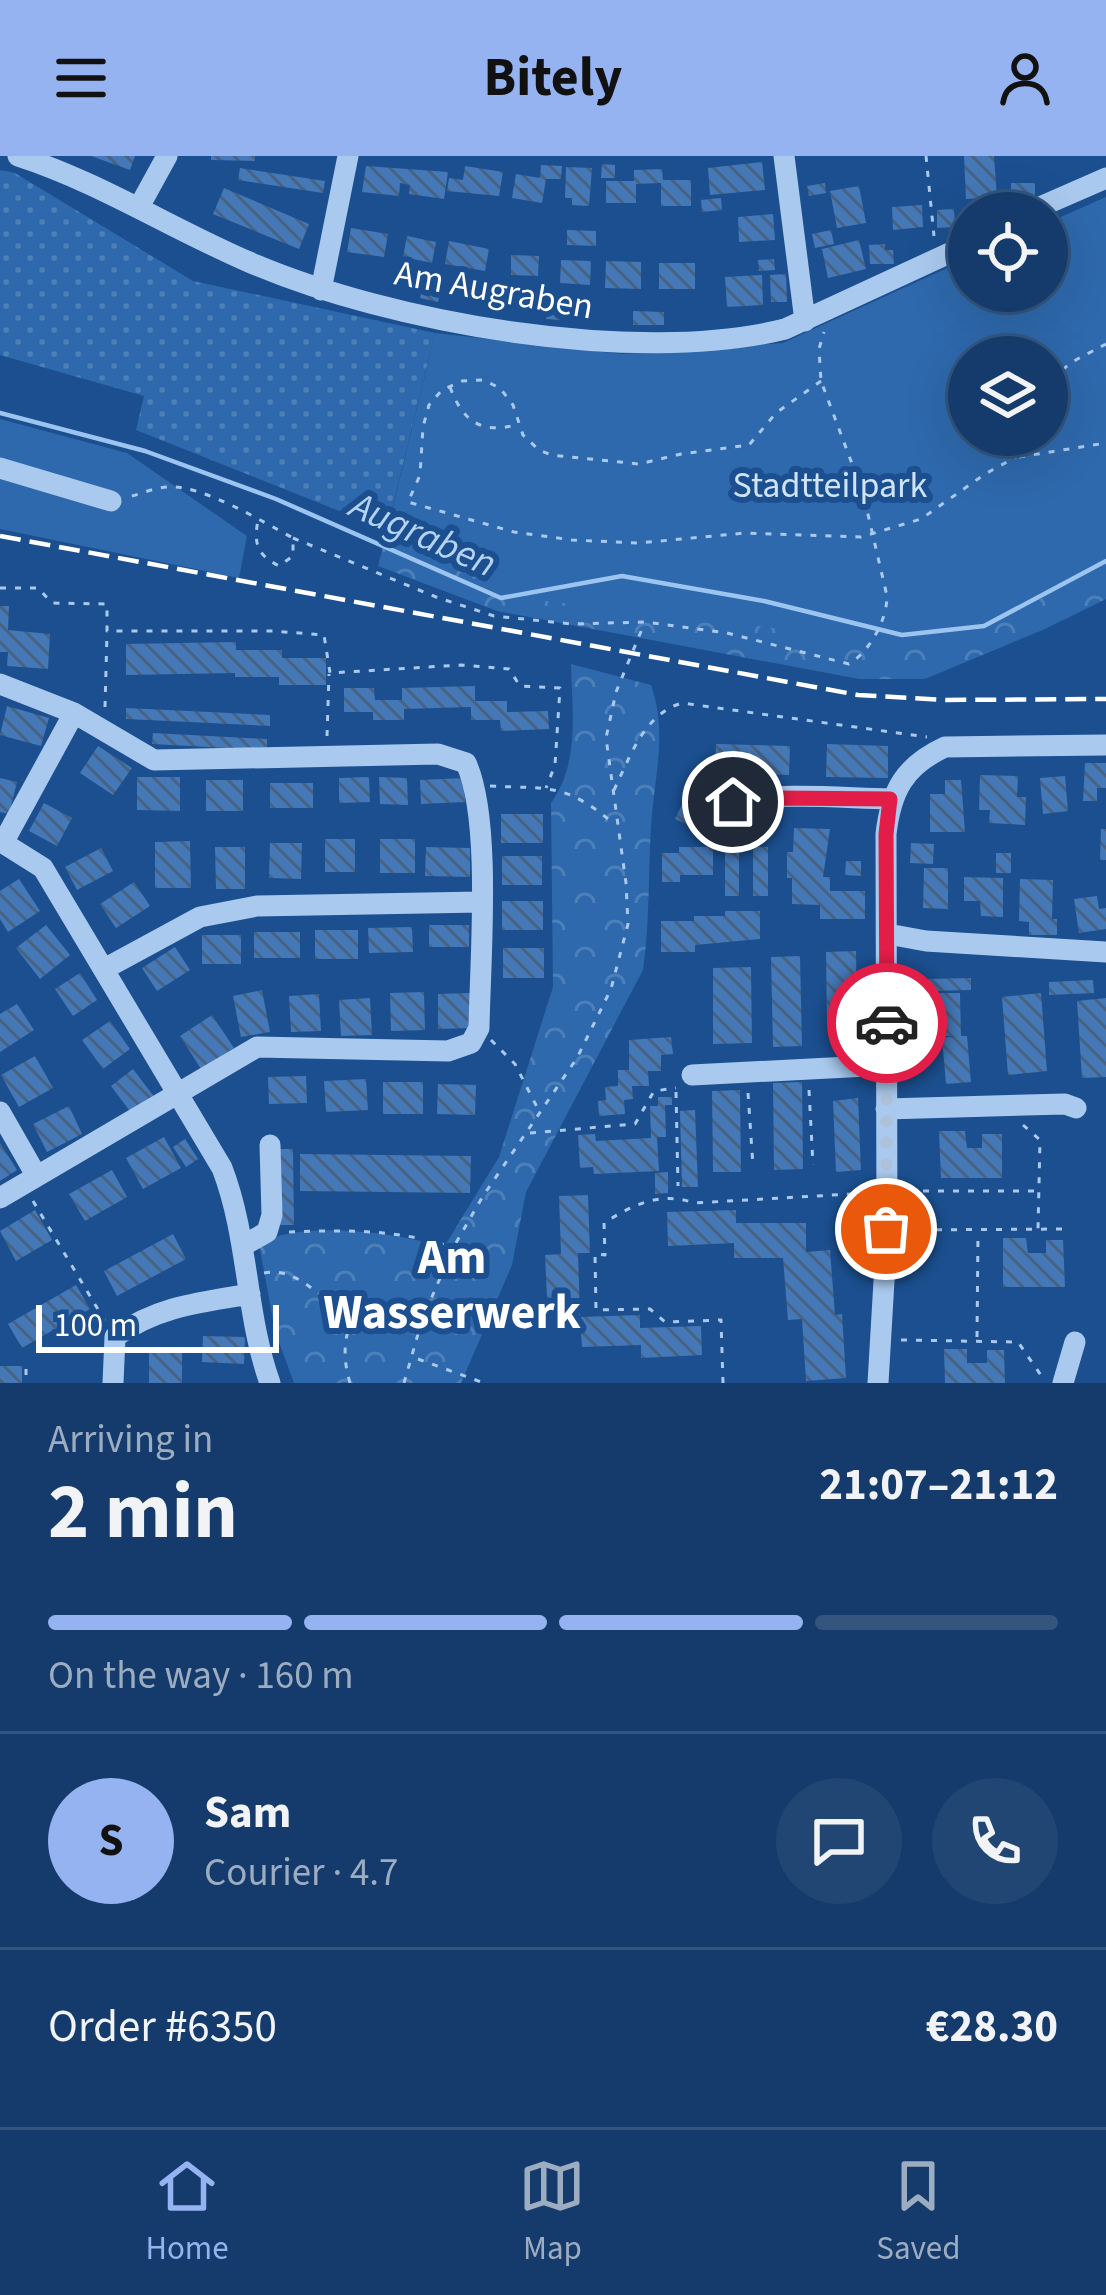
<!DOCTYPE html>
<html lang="en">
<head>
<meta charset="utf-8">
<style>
	body { margin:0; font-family:"Source Sans 3",sans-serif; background:#214673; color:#f1f3f6; height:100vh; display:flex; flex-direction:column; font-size:45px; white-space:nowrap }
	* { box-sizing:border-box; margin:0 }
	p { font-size:39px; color:#9dadc1 }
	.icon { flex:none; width:66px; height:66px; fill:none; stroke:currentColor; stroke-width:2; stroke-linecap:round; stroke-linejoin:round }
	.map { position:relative; height:1227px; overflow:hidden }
	.side { display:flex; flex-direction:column; background:#143b6b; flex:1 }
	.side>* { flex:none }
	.fabs { position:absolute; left:948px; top:36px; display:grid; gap:24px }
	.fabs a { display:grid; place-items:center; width:120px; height:120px; border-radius:50%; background:#143b6b; box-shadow:0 12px 48px #0002,0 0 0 3px #33557e; font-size:60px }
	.scale { position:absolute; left:36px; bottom:30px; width:243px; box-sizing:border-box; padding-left:12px; border:6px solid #fff; border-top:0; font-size:33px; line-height:42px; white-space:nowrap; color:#fff; -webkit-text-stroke:9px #1b4f8f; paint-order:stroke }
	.pin { position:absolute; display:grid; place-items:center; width:102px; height:102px; color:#fff; margin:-51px; border:6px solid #fff; border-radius:50%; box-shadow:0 3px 12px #0007 }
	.courier { position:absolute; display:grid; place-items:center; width:120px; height:120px; margin:-60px; border:9px solid #e11d48; border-radius:50%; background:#fff; color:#222; box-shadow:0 3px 15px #0007 }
	.overview em { font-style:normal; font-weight:700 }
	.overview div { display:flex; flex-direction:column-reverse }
	.overview { display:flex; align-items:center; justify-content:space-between; height:204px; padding:0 48px }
	h1 { font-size:78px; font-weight:700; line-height:90px }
	.bar { display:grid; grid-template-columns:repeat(4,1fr); gap:18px 12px; align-content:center; height:144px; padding:0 48px }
	.bar i { height:15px; border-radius:9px; background:#33557e }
	.bar .active { background:#95b2f1 }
	.bar p { grid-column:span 4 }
	.line { display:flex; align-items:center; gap:30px; padding:0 48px; border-top:3px solid #33557e }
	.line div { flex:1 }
	.round { display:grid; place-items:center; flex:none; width:126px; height:126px; border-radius:63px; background:#214673 }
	header { display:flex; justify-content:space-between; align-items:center; height:156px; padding:0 48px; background:#95b2f1; color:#111; font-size:54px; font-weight:700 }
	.menu { display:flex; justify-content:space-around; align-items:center; height:168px; border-top:3px solid #33557e; background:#143b6b; font-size:33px; color:#9dadc1 }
	.menu a { display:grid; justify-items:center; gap:6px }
	.menu .active { color:#95b2f1 }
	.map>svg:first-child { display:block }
	.grass { fill:url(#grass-dots) }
	.forest { fill:url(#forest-crowns) }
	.green { fill:#2e69ad; fill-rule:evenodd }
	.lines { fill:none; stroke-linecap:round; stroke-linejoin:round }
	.stream { stroke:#9cc4f0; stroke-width:4.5 }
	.building { fill:url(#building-back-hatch) }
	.path { stroke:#a9c9ee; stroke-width:3; stroke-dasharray:6 9; stroke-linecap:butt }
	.minor { stroke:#a9c9ee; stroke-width:21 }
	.rail { stroke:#fff; stroke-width:4.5; stroke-dasharray:21 9; stroke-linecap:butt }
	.path-bridge { stroke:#a9c9ee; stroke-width:3; stroke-dasharray:6 9; stroke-linecap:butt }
	.done { stroke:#afc1d8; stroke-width:12; stroke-dasharray:0 21.6 }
	.route { stroke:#e11d48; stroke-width:15 }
	.labels { text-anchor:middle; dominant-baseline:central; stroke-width:12; stroke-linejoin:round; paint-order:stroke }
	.street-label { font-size:36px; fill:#fff; stroke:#1b4f8f }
	.park-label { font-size:36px; fill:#cfe3fa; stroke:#1b4f8f }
	.water-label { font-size:39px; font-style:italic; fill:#b5d3f5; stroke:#1b4f8f }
	.district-label { font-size:48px; font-weight:bold; fill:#fff; stroke:#1b4f8f }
</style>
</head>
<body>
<header><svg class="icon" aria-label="menu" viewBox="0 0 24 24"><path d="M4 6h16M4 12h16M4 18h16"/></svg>Bitely<svg class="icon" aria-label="person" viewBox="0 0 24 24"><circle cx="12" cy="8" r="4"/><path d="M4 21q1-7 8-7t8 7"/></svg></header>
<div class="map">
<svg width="1106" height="1227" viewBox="0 0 1106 1227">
	<defs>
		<pattern id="grass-dots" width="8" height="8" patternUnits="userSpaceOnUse" patternTransform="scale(3)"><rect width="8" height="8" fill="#2e69ad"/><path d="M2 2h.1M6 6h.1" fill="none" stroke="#4d80b9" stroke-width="1.8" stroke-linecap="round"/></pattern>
		<pattern id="forest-crowns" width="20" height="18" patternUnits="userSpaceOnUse" patternTransform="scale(3)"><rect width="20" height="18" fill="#2e69ad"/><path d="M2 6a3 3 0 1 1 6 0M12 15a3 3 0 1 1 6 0" fill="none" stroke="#4d80b9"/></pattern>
		<pattern id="building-back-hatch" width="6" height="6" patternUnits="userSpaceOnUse" patternTransform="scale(3)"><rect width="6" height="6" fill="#4478b7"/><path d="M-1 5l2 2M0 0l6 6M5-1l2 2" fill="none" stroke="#486282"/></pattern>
	</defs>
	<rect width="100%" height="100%" fill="#1b4f8f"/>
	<path class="grass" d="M0,14L15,17L193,125L435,177L387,374L136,274L144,240L0,199Z"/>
	<path class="forest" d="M1106,311V443L1045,473L925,523H859L497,455L378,410L393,352Z
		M571,508L651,529C668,578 654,621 651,671C648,719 650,766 643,814L526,1036L512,1109L461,1227H294L275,1175L259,1088C301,1063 398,1077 444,1091L499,1001L553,831L551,647C580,607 572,555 571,508Z"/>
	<path class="green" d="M1106,41V406L953,493L530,443L386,380L435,177L622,198L783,187L969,102V135H1047V67ZM969,201H1047V279H969Z
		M0,263L127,297L247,380L239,422L0,373Z"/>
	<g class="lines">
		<path class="stream" d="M0,257L145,295L276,343L501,442L622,420L764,445L902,479L984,470L1106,405"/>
	</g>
	<path class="building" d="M91,0H135L130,14Z
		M211,0H255V5L211,4Z
		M964,0H994L997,41L966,43Z
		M762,6L765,34L710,39L708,12Z
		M602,8L615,9V22H601Z
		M541,9L562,10L561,23H546L542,47L512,42L516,18L540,22Z
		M366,10L448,16L444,43L409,38L410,29L400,27L399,40L362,36Z
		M465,10L503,16L499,40L447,35L449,22L463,24Z
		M566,11L592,12L589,50L572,49V42H565Z
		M240,12L325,25L323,37L238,24Z
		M662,13L663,24H691V50H661V27L636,28V47H606V25H634V14Z
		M825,27L826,37L809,40L807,30Z
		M1011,27H1035V40H1011Z
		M859,30L866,67L837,72L830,35Z
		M224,32L309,68L299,93L213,58Z
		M721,42L722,54L702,56L701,44Z
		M922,49L923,71L893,74L892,51Z
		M954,53L955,71L937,72V54Z
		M773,58L775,84L739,86L738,61Z
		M351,72L388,78L384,101L347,96Z
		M567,74L596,75V90L567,89Z
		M831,74L834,88L815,92L812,78Z
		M407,80L436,86L432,107L403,101Z
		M859,84L866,113L828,122L822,93Z
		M449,85L489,93L485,115L445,108Z
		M885,88V94H893L894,108H870L869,89Z
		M511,99L539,100L538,120L511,119Z
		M774,103L775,114L759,115L758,104Z
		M561,104L591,105L590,129L560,127Z
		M606,105L641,106V133L605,132Z
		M659,107H695V133H659Z
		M786,118L787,146H771L770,119Z
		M762,119L763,149L727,151L725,121Z
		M424,125L442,129L438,146L420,142Z
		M548,148L561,149L560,164L546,163Z
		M633,155L664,156V169H633Z
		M0,450H9L8,474L50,478L48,513L7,510L8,496H0Z
		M236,486V494H282V502H326V529H279V521H235V517L126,519V488Z
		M475,530V545H507V556L548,555L549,573L501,575L500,564H471V551L404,553V564H373V556H344V532H374L375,544H402V532Z
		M7,550L49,562L41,590L0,579Z
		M126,552L270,559V570L126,563Z
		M153,577L267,583V594L152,588Z
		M716,588L790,590L789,619L715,617Z
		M827,588L888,590V622L826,621Z
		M98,590L132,612L113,639L80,617Z
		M1085,607H1106V632H1097V645H1083Z
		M691,616L709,624L704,635L686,627Z
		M980,619L1018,620L1017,641H1026L1025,669L989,667L990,654H979Z
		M1065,620L1068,655L1043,658L1040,622Z
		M137,621H180V655L137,654Z
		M369,621L370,646L339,647V622Z
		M379,621L407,622L408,649L380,648Z
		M0,622L17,626L9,658L0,656Z
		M464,622L465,646L421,648L420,624Z
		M206,624H243V655H206Z
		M945,624H961L965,676H930V638H945Z
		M270,627H313V652H270Z
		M689,634L714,646L701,675L675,663Z
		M44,647L72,662L57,690L29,675Z
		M501,658H543V687H501Z
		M794,672L830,673L823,721H830V735H865V763H820V749L792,748V722H787V696H793Z
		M1101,673H1106V704H1100Z
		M325,683H355V716H325Z
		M380,683H415V717H380Z
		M190,685L191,732H155V686Z
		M270,687H302L301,723L269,722Z
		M911,687L934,688L933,708L910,707Z
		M725,689L739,690V740H725Z
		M215,691H245V733H216Z
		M426,691L470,692V721L425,720Z
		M679,691H713V719H680V726H662V697H679Z
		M753,691H768V740H753Z
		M101,692L113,715L77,734L65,711Z
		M996,697H1011V717H996Z
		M502,700H542V729H502Z
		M846,705H861V720L845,719Z
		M924,712H948V753L923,752Z
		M964,721L1003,722V761L981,760L980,745H964Z
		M19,723L40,755L8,776L0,763V735Z
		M1020,723L1053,724L1052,763H1057V779H1029V766L1019,765Z
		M134,726L150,750L116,772L100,748Z
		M1097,740L1099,753L1106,752V773L1079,777L1074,743Z
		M502,745H543V774H502Z
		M725,755H760V783L695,789V796H661V765H694V760H725Z
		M46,769L70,799L40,823L16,792Z
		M429,769H469V791H429Z
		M412,771L413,796L369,797L368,772Z
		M315,774H358V803H315Z
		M254,776H300V802H254Z
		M202,779H241V808H202Z
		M175,791L190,814L157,835L142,812Z
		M503,792H544V822H503Z
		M856,795L857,867L827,868L826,796Z
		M800,800L802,890L773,891L771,801Z
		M751,811L752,887L713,888V812Z
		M80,817L97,844L73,860L55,833Z
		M971,822V834L929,835L928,823Z
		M1093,824L1094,837L1049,839V826Z
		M262,834L270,876L241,881L233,840Z
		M424,836L425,874L391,875L390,837Z
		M470,837L471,872L438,873V838Z
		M932,837H960L961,880H967L971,926L946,928L942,882L956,880H934Z
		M1041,837L1047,915L1008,919L1002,841Z
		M319,838L321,875L291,876L289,840Z
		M370,842L372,879L341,880L339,844Z
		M1106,842V921L1082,922L1077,845Z
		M17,848L34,874L0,896V858Z
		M212,859L234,892L201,913L180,880Z
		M110,865L130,893L103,913L82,884Z
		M671,881L673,898L661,899V915H648L649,930H632L633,943L624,944L625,958L599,960L598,945L606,944L605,931L618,930V914H629V884Z
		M35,900L53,932L19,951L1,919Z
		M133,913L155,942L132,958L111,930Z
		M306,920L307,947L269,948L268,921Z
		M366,923L368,954L326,956L324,925Z
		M383,926H423V958H383Z
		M802,926L803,1013L774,1014L773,927Z
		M438,928L476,929L475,959L437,958Z
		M740,934L741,1016H713L712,935Z
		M658,941H672V949H665L666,981H657L659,1015L594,1018L593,1011L580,1012L578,979L595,978L596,985L651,982L650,950H658Z
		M858,942L861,1014L836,1016L833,945Z
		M69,950L82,978L47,996L33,968Z
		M695,954L698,1031H682L680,955Z
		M939,975H965L967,992H982V978H1002V1022H941Z
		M164,981L181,1012L143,1033L126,1002Z
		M185,983L198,1003L186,1011L173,991Z
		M0,987L17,1014L0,1025Z
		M278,993H293L294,1069H279Z
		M300,998L471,1000L470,1037L300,1035Z
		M112,1014L127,1041L85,1065L69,1038Z
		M668,1016V1037L655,1038V1017Z
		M588,1039L590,1097H578L580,1161L548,1163L545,1099L561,1098L559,1040Z
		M35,1054L52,1084L16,1105L0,1075Z
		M736,1054V1067H806V1096L830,1094L835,1159L842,1158L846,1222L806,1225L802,1163L788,1164L783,1102H734V1087L668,1090L667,1056Z
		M173,1078L186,1103L117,1140L104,1115Z
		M1003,1082H1026L1028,1097H1046V1084H1063L1065,1131H1003Z
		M76,1129L90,1153L22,1192L8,1168Z
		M640,1159V1172L701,1170L702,1199L641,1202V1189L582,1191L580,1161Z
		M203,1180L245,1181L244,1208L202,1206Z
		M944,1193H967V1207H987V1194H1004L1005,1227H945Z
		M149,1196H182V1227H149Z
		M0,1210H22V1227H0Z"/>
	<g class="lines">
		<path class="path" d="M926,0L934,80
			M821,225L776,257L749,289L681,298L639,308L551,299L539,294L523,279L513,249L500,232L483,224L462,225L442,234L429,249L423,271L420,319L408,346L514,376L572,384L639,387L745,377L861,381L921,363L985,318L1016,301L1039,279
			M450,231C463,266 482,279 519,268
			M1047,255C1052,210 1069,208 1106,188
			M1019,301L1106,287
			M132,340C143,337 157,331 169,331C203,329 263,366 293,382V400L279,410C256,398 254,388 258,363
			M293,382L436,441L494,460L572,468L646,466L727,477L849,508C870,495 887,464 887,440L863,337L821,225L819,193L824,176
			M0,432H38L52,447L107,448V475H273L324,479L330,517L461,509L509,513L520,530L560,532L555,609L546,632
			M105,551L107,477
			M327,580L329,518
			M490,630C550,633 566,627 614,668
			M614,634C630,601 644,558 682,547L927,581
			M491,884L515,908L539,955
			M809,934L813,1009
			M676,936L678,1030
			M748,937L753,1010
			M1023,969L1040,984L1038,1073
			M530,977L635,968L654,935L676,932
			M908,1035H1038
			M33,1045L105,1165
			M906,1074L1064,1073
			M289,1076C344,1074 398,1073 451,1091
			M264,1117C300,1110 319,1146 351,1157C372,1165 398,1157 420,1163
			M977,1181L978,1077
			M901,1184L1018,1186L1045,1225
			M418,1203L484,1227
			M26,1213V1227
			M350,1227C343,1203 343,1184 353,1160
			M404,1227L422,1164L453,1092L483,1040L577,902L611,833L628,768L626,727L606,582L616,536
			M723,1227L721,1164L665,1166L650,1153L596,1154L595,1098L605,1099L604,1067C632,1049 661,1035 694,1047L869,1037"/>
		<path class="minor" d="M18,0C99,26 172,73 249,106C390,167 636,210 785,173L969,88
			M784,0L805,165
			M139,51L167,0
			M1026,57L1106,22
			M321,134L348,0
			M0,312L111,345
			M0,528L74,557L154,604L438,598L466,607C492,663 480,806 479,872L471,887L448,895L257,891L0,1042
			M777,642L753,674L743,677L728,666L727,654L733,646C783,636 839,642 890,643
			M0,685L43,712L222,1012C249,1082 245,1157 270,1227
			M3,687L74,557
			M888,778L926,785L1106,796
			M106,812L200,761L257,750L481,746
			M692,919L887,909
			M886,953L1065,948L1076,952
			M0,956L36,1019
			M244,1089L267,1076L272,1059L270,989
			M113,1227L115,1181C155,1151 201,1146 250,1138
			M878,1227L887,1074L886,678C891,635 904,610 945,591L1106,589
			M1063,1227L1075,1186"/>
		<path class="rail" d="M0,380L858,539L946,544L1106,543"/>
		<path class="path-bridge" d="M616,536L642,473"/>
	</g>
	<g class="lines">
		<path class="done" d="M886,1073L887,867"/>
		<path class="route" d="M733,646L777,642L890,643L886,678L887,867"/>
	</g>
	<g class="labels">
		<g class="street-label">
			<text transform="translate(494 134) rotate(10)">Am Augraben</text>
		</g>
		<g class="park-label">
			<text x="830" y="329">Stadtteilpark</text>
		</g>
		<g class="water-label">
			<text transform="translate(423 379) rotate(24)">Augraben</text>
		</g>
		<g class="district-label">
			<text x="452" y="1102">Am<tspan x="452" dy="55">Wasserwerk</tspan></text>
		</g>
	</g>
</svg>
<div class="fabs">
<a><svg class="icon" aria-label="locate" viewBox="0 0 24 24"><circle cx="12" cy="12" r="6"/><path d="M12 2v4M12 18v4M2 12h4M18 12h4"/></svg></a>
<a><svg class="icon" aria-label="layers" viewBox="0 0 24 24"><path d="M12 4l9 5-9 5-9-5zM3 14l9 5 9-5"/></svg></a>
</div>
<div class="scale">100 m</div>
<div class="pin" style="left:886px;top:1073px;background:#ea580c"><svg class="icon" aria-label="bag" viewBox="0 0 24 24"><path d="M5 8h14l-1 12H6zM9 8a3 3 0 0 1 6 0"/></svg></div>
<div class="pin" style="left:733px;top:646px;background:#1f2937"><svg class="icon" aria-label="home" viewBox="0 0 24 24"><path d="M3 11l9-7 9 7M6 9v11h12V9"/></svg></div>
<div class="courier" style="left:887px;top:867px"><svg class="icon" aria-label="car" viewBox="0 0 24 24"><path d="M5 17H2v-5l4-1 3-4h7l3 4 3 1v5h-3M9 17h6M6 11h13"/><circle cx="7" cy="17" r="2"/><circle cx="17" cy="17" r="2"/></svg></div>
</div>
<section class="side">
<div class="overview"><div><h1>2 min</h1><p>Arriving in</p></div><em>21:07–21:12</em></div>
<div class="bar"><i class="active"></i><i class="active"></i><i class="active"></i><i></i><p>On the way · 160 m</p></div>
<div class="line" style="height:216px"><b class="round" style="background:#95b2f1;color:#111">S</b><div><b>Sam</b><p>Courier · 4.7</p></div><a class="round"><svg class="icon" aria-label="chat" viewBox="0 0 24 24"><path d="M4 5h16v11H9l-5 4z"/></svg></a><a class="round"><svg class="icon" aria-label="phone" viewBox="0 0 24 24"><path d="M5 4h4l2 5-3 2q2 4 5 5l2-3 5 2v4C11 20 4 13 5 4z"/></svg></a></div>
<div class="line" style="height:156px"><div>Order #6350</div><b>€28.30</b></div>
</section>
<nav class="menu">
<a class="active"><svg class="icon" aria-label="home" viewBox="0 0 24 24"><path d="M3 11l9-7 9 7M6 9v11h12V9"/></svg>Home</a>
<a><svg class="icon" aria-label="map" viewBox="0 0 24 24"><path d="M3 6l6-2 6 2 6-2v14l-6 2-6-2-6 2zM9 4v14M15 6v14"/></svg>Map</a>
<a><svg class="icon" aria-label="saved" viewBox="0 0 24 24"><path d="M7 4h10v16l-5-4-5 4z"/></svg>Saved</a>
</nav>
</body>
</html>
